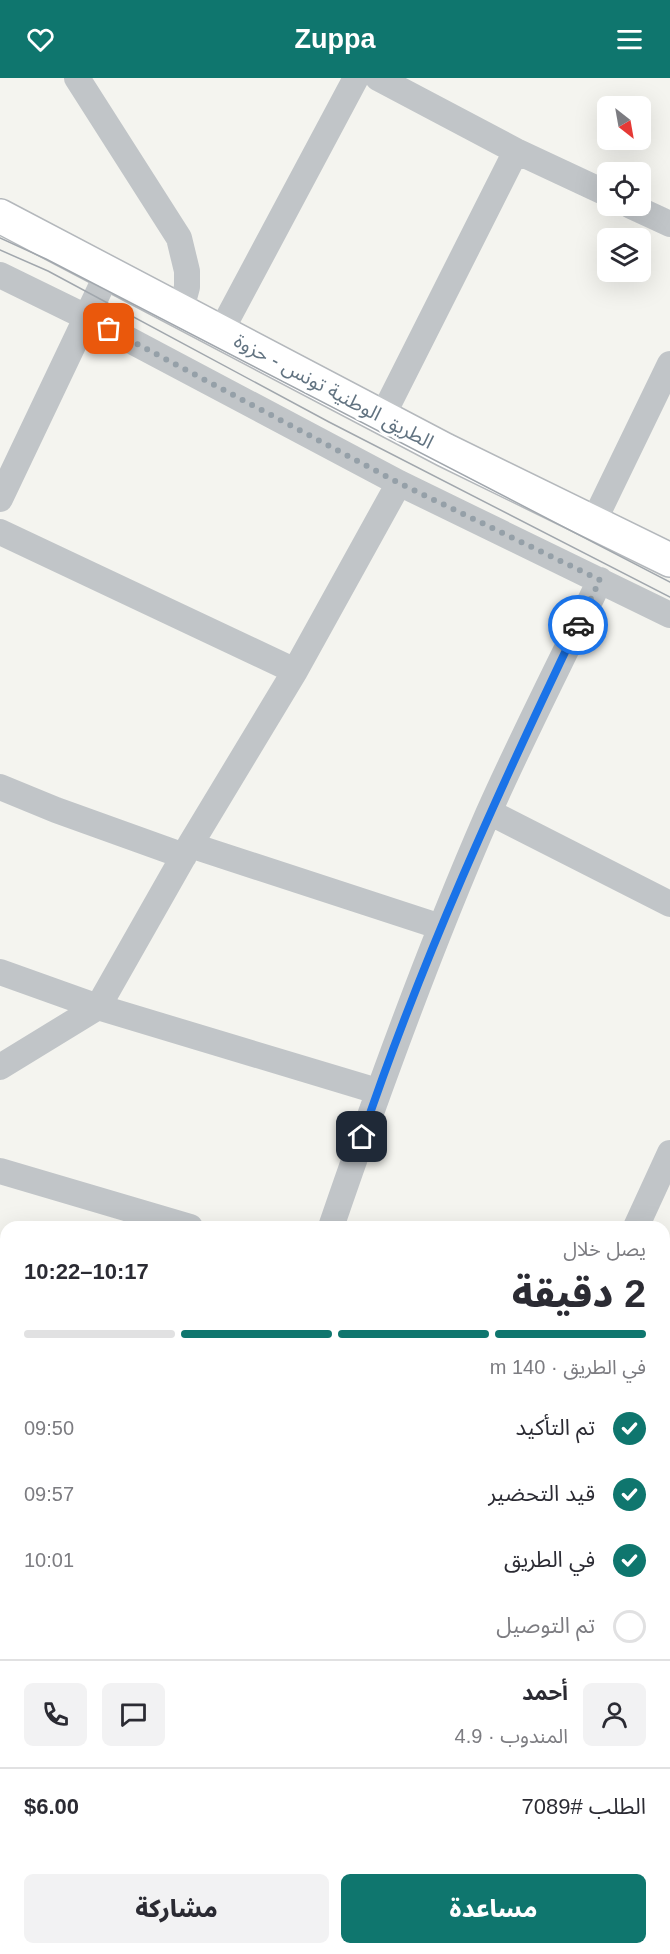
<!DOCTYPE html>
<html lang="ar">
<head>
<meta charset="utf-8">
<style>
	body { margin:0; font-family:Arial,"Noto Sans Arabic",sans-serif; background:#f2f2f3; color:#2b2b33; direction:rtl; height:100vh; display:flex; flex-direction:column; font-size:22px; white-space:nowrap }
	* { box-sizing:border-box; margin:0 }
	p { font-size:20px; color:#7c7c81 }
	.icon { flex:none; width:33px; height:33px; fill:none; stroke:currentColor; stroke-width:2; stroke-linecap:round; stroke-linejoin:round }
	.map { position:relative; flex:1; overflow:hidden; direction:ltr }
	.side { position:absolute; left:0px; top:1143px; width:670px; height:734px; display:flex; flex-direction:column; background:#fff; border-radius:18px 18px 0 0; box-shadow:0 6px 24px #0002; direction:rtl }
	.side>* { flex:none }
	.needle { width:39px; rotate:149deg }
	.fabs { position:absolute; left:597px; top:18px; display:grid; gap:12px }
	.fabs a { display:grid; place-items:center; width:54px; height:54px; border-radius:9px; background:#fff; box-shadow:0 6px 24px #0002; font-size:30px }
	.pin { position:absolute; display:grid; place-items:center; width:51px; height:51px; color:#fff; margin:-26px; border-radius:12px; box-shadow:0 3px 9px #0006 }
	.courier { position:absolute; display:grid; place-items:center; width:60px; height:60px; margin:-30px; border:4px solid #1a73e8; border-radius:50%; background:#fff; color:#222; box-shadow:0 2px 8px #0007 }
	.summary em { font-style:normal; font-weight:800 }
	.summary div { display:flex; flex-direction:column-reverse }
	.summary { display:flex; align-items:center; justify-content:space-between; height:102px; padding:0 24px }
	h1 { font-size:39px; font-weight:800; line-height:45px }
	.bar { display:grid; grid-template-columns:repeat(4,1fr); gap:9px 6px; align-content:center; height:72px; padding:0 24px }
	.bar i { height:8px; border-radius:4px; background:#e1e1e2 }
	.bar .on { background:#0f766e }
	.bar p { grid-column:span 4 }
	.line { display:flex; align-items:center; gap:15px; padding:0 24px; border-top:2px solid #e1e1e2 }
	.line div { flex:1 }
	.round { display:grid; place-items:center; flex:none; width:63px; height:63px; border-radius:9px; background:#f2f2f3 }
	ol { padding:0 24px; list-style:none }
	li { display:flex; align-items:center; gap:18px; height:66px }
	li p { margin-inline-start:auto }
	li .icon { padding:6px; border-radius:50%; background:#0f766e; color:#fff; stroke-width:4 }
	li:last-child { color:#7c7c81 }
	li i { width:33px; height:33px; border:3px solid #e1e1e2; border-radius:50% }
	.cta { display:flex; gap:12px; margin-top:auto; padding:12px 24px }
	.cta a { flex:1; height:69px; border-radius:9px; background:#0f766e; color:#fff; font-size:24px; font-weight:800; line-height:69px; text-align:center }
	.cta a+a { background:#f2f2f3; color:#2b2b33 }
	header { display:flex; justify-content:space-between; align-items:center; height:78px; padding:0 24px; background:#0f766e; color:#fff; font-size:27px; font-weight:800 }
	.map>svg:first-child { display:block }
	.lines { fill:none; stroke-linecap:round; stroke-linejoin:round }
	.primary-casing { stroke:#b4b8bc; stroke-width:36 }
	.street { stroke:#c1c5c8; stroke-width:26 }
	.primary { stroke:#fff; stroke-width:33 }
	.tram { stroke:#a1a7ad; stroke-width:1.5 }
	.done { stroke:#95a0a8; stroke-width:6; stroke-dasharray:0 10.8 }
	.route { stroke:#1a73e8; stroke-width:8 }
	.labels { text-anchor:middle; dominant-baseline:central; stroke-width:6; stroke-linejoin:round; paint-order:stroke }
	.street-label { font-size:20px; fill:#627381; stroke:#fff }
</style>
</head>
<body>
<header><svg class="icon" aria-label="menu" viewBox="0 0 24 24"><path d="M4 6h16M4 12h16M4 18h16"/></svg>Zuppa<svg class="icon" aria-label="heart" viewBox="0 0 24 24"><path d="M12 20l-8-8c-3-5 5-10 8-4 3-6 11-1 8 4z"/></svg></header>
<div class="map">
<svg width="670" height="1876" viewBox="0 0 670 1876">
	<rect width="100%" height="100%" fill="#f4f4ef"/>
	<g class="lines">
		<g class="primary-casing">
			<path id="primary" d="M0,138L445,372L670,482"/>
		</g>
		<path class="street" d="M77,0L179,160L187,193V209L181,231
			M378,0L516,73L608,116
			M631,128L670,146
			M0,197L88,240L399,405L670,537
			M221,253L356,0
			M382,339L516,73
			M0,421L108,194
			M593,445L670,286
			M0,454L295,593
			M0,709L56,732L184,778
			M489,734L670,826
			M190,767L441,849
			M0,894L98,929L377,1013
			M0,989L98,929L190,767L295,593L399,405
			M0,1093L190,1149
			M331,1149C379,1009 429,871 488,736C523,657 563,580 600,502
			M636,1149L670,1075
			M664,1179L670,1181
			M0,1304L6,1306
			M664,1505L670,1507
			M0,1529L6,1531
			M0,1741L6,1743
			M664,1772L670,1769
			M664,1870L670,1872
			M0,1876H1
			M311,1876L313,1870
			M535,1876L540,1870"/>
		<use href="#primary" class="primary"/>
		<path class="tram" d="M0,160L46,181L670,504
			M0,172L48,193L329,344L670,519"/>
	</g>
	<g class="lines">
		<path class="done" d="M109,251L399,405L600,502L578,547"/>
		<path class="route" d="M362,1059C421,883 498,714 578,547"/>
	</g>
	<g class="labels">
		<g class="street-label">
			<text transform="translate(334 313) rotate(28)">الطريق الوطنية تونس - حزوة</text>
		</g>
	</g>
</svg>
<div class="fabs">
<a><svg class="needle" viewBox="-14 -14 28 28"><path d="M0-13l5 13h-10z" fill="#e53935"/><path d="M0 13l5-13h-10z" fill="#7c7c81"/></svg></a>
<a><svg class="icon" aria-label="locate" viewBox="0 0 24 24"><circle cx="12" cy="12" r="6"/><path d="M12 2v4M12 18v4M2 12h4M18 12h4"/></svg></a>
<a><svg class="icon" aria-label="layers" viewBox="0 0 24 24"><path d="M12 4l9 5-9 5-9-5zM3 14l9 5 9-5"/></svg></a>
</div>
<div class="pin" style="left:109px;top:251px;background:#ea580c"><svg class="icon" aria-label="bag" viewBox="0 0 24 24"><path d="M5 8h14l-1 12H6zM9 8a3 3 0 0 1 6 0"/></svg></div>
<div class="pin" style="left:362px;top:1059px;background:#1f2937"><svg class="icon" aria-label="home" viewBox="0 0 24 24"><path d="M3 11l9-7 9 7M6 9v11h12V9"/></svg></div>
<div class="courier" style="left:578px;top:547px"><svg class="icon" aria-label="car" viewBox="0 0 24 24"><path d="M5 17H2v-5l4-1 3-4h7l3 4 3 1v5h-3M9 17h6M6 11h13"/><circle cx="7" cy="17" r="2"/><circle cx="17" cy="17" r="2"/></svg></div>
<section class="side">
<div class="summary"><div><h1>2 دقيقة</h1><p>يصل خلال</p></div><em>10:17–10:22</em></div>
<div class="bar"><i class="on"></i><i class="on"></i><i class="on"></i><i></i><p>في الطريق · 140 m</p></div>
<ol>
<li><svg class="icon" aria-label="check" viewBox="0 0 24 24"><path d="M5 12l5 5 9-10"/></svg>تم التأكيد<p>09:50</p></li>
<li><svg class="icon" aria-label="check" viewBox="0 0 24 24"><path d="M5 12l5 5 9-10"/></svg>قيد التحضير<p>09:57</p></li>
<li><svg class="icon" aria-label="check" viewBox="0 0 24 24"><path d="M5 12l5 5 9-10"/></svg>في الطريق<p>10:01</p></li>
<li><i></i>تم التوصيل</li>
</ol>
<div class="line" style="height:108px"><a class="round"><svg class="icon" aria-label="person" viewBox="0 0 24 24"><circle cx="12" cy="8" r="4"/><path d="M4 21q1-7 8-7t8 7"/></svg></a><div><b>أحمد</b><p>المندوب · 4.9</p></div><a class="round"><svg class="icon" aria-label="chat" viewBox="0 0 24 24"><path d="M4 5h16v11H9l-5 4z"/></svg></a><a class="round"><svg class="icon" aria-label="phone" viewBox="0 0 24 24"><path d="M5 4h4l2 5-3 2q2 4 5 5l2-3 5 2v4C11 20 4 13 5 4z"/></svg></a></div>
<div class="line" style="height:78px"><div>الطلب #7089</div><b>$6.00</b></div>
<div class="cta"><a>مساعدة</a><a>مشاركة</a></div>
</section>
</div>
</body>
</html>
